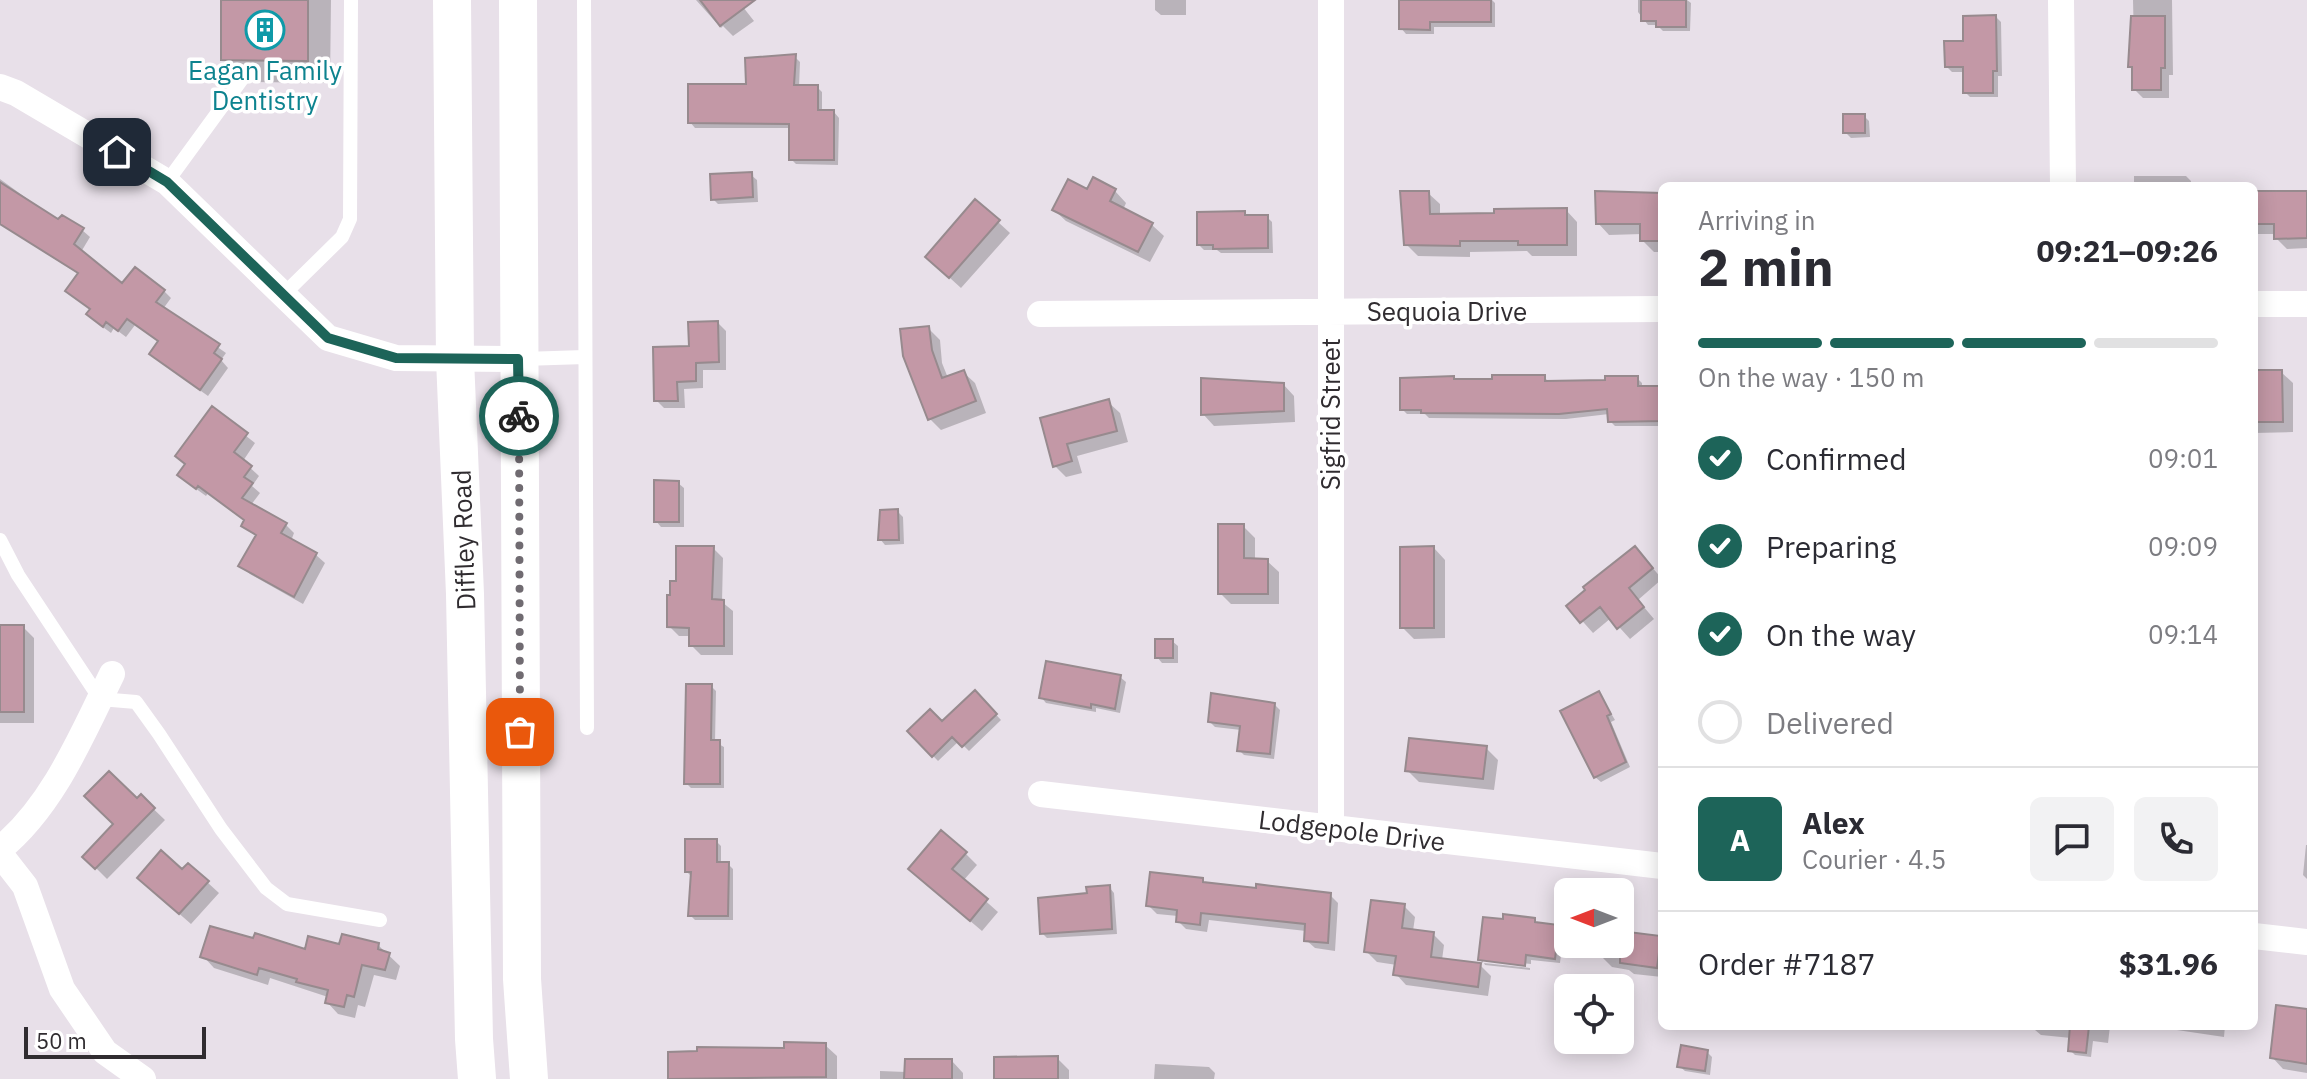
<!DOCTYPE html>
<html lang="en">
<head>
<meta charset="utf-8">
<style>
	body { margin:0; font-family:"IBM Plex Sans",sans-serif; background:#f2f2f3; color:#2b2b33; height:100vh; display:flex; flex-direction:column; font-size:30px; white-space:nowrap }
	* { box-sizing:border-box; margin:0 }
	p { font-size:26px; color:#7c7c81 }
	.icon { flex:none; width:44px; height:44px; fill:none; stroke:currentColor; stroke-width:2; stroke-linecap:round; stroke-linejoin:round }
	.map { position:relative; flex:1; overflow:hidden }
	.side { position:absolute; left:1658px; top:182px; width:600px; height:848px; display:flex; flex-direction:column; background:#fff; border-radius:12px; box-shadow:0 4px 20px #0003 }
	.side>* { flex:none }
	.needle { width:52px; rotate:270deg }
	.buttons { position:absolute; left:1554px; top:878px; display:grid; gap:16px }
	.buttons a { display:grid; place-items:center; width:80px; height:80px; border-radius:12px; background:#fff; box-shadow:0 4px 20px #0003; font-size:40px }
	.scale { position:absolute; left:24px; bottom:20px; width:182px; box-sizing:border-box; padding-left:8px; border:4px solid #302c30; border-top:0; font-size:22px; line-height:28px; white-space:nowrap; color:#302c30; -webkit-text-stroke:6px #fff; paint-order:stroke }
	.pin { position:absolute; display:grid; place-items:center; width:68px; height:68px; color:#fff; margin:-34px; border-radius:16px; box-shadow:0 4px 12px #0006 }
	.courier { position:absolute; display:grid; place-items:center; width:80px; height:80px; margin:-40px; border:6px solid #1d6459; border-radius:50%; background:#fff; color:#222; box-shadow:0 2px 10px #0007 }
	.overview em { font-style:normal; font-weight:700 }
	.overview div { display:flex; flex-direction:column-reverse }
	.overview { display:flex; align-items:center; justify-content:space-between; height:136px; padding:0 40px }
	h1 { font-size:52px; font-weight:700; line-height:60px }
	.bar { display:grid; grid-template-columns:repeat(4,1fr); gap:12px 8px; align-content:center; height:96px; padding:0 40px }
	.bar i { height:10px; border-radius:6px; background:#e1e1e2 }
	.bar .selected { background:#1d6459 }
	.bar p { grid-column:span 4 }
	.line { display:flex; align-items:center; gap:20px; padding:0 40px; border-top:2px solid #e1e1e2 }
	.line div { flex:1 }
	.round { display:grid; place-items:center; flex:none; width:84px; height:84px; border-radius:12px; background:#f2f2f3 }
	ol { padding:0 40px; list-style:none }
	li { display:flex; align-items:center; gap:24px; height:88px }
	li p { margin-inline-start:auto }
	li .icon { padding:8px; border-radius:50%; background:#1d6459; color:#fff; stroke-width:4 }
	li:last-child { color:#7c7c81 }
	li i { width:44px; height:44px; border:4px solid #e1e1e2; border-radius:50% }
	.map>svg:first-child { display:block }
	.shadow { fill:#0003 }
	.building { fill:#c398a6; stroke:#978a8e; stroke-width:2 }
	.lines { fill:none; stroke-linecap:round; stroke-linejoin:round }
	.service { stroke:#fff; stroke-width:14 }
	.minor { stroke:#fff; stroke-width:26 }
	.secondary { stroke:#fff; stroke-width:38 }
	.done { stroke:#706b71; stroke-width:8; stroke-dasharray:0 14.4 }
	.route { stroke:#1d6459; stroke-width:10 }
	.labels { text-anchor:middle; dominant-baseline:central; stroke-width:7; stroke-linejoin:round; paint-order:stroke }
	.culture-label { font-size:26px; fill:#0d838f; stroke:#fff }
	.street-label { font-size:26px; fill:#302c30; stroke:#fff }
</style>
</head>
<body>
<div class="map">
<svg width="2307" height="1079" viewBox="0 0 2307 1079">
	<rect width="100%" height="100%" fill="#e8e0e9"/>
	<path class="shadow" d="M223,0H331L330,83L246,82L223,59Z
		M696,0H752L743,7L754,21L733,36L723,26L721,28Z
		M1155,0H1186V15H1161L1155,10Z
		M1401,0H1492L1495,3V27H1434V34H1406L1401,28Z
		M1638,0H1687L1691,3L1690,31H1663L1657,25H1648L1638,12Z
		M2133,0H2172L2173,75H2169V98H2143L2134,89V70L2130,66L2134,43Z
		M1996,17L2001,22L2002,76H1998V97H1970L1965,92V72H1952L1947,67L1966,43Z
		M795,57L800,62L799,87H817L822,92V112H834L839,118L838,165L796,164L791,159V128H695L690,122Z
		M1864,116L1869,121L1870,137L1851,138L1845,132Z
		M751,175L757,180L758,202L718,204L713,199Z
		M2134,176H2186L2191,181V186H2134Z
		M0,179L59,222L82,230L90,237L81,252L123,286L164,291L171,298L163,309L226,353L221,360L228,368L208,396L159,361V342L135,325L126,337L114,328L111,333L96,322L88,314L91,310L75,298L80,275L0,224Z
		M1088,191H1115L1126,203L1123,210L1152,225L1164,236L1150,262L1066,221L1054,210Z
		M1428,193L1440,204V216L1566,210L1577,222V256H1532L1527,251L1470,252V257L1418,256L1406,244Z
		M2254,193L2307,194V248L2287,249L2276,238V234H2254Z
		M1662,195V252H1654L1642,240V234L1609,235L1598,223Z
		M1244,213L1248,217H1267L1272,222L1273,253H1221L1217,250H1204L1199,245Z
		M998,222L1010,233L961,288L939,268Z
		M718,323L726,331V370H703V388L684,389L685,408H664L656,400L691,348Z
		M928,328L940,340L942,363L948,378L963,372L975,383L986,413L941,430L930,419Z
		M2254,372H2281L2293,383V432L2254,433Z
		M1544,377L1550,383L1607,382L1637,378L1642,383V388H1662V426H1615L1610,421L1609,414L1566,419L1429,418L1425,414H1407L1402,409L1454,378L1457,381Z
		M1283,384L1294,396L1295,422L1214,426L1203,414Z
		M1108,402L1120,413L1128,442L1077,456L1082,473L1066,477L1055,466L1042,419Z
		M212,409L255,443L243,461L259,476L252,486L260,493L251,505L286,525L294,533L291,541L316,555L325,563L303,604L250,574L241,566L257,537L243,526L246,521L208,493L206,496L188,483Z
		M678,483L684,488V527H661L656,521Z
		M897,511L903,517L904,544L885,545L880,539Z
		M1243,526L1255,538V560L1267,561L1279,572V604H1231L1220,593Z
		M713,548L723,558L722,602L733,611V655H701L691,645V636H679L669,626L678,583Z
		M1434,548L1445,560V638L1414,639L1402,627Z
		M1646,560L1662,579L1638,600L1654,619L1630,639L1611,618L1593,633L1569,606Z
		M0,627H23L34,638V723H0Z
		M1172,641L1178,646V663H1162L1157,657Z
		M1120,677L1126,682L1120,713L1096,708V712L1046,703L1041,697Z
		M711,686L716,691L715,742L724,747V788H691L686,783Z
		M975,692L1001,720L969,751L959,741L938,761L909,731L942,724Z
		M1599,693L1615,720L1611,722L1630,767L1601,782L1595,777Z
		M1275,705L1280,710L1274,759L1244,755L1239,750L1241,730L1215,727L1210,722Z
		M1486,748L1498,760L1494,790L1419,782L1407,770Z
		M141,797L165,820L107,879L85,857Z
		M716,841L721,846V864H728L733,869V920H695L690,915L693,878L687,872Z
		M2306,845H2307V879L2303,875Z
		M965,853L977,865L963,881L998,912L982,931L922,880Z
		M1202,880L1207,885L1330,895L1338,903L1335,951L1315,948L1306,940V931L1209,920L1207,932L1186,929L1178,921V916L1157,914L1148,905Z
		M207,882L219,893L191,924L151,889Z
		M1109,887L1114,893L1117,934L1047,938L1042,933L1089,894Z
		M1404,906L1415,917L1413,931L1433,934L1444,945L1442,960L1480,965L1491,976L1488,996L1406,985L1396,974L1397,965L1377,962L1366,951Z
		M1534,920L1539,925L1558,927L1564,932L1560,963L1531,960V964L1483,959V963L1480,960Z
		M1620,929L1662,938V977L1634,974L1629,970L1612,967L1601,956L1602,944H1620Z
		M378,945L400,966L396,980L374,975L365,1007L358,1005L355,1018L338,1014L327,1002L328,997L270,978L268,985L214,968L203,956L306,952Z
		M1484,963L1530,968V970L1485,965Z
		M2307,1011V1073L2283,1069L2272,1057Z
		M2036,1026H2110L2108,1043L2093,1041L2091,1057L2075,1055L2070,1050L2071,1038L2041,1035L2035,1030Z
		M2150,1026H2225L2224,1037Z
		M825,1045L837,1056V1079L670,1078L786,1050Z
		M1707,1052L1712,1057L1710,1075L1685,1071L1679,1066Z
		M1057,1058L1069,1070V1079H996Z
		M952,1061L963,1073V1079H880V1071L906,1072Z
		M1155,1064L1209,1067L1215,1073L1214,1079H1154Z"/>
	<path class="building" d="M221,0H308V61L221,60Z
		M700,0H755L720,26Z
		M1399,0H1491V22H1430V30L1399,29Z
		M1641,0H1686V27H1656V21H1641Z
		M1996,15L1997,71H1993V93H1963V67H1945L1944,41H1963V16Z
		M2131,16H2165V68H2161V90H2132V67H2128Z
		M796,54L794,85H818V110H834V160H789V124L688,123V84H746L745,58Z
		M1843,114H1865V133H1843Z
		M752,172L753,197L711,200L710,174Z
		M1093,177L1116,189L1110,201L1153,223L1138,252L1052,210L1068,179L1087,189Z
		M0,182L58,219L62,215L84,228L74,244L122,283L135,267L165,290L156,302L220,344L214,353L222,359L200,390L149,354L158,341L127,319L118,331L106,322L103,327L86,314L90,309L65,291L78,273L0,224Z
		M1400,191H1429L1430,214L1494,213V209L1567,208V245H1518V241H1460V246L1404,245Z
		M1595,191L1662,193V241H1640V224H1596Z
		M2254,191H2307V238L2274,239V224H2254Z
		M975,199L1000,220L949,278L925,257Z
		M1245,211V215H1268V248L1213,249V245H1197V212Z
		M718,321L719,362L696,363V381L677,382L678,401H654L653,347L689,346L688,322Z
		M929,326L932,350L942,378L964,370L976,401L928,420L903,356L900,329Z
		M2254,370H2282L2283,422H2254Z
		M1492,375H1545V381L1605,380V376H1638V386H1662V421L1608,422L1607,409L1559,414L1421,413V410H1400V378L1454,376V379H1492Z
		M1201,378L1284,383V411L1201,415Z
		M1109,399L1117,431L1067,444L1072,461L1053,467L1040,418Z
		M212,406L248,433L234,452L252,466L244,477L253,483L242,498L287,523L281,533L317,553L294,597L238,566L256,535L241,526L244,520L198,486L196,489L177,475L185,464L175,456Z
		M654,480L679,481V522H654Z
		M898,509L899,540H878L880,510Z
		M1218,524H1244V558L1268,559V594H1218Z
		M676,546H714L712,599L724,600V646H689V628L667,627V595H670V581H676Z
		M1434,546V628H1400V547Z
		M1635,546L1653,568L1629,588L1644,607L1617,629L1600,607L1580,623L1566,606L1585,590L1583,587Z
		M0,625H24V712H0Z
		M1155,639H1173V658H1155Z
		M1046,661L1121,675L1115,709L1091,704V708L1039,698Z
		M686,684H712L711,740H720V784H684Z
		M975,690L997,714L962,747L952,737L932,757L907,731L930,709L942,721Z
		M1599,691L1611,714L1607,716L1626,762L1594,778L1560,711Z
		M1211,693L1275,703L1270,754L1237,751L1240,726L1208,722Z
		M1409,738L1487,746L1483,779L1405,771Z
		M109,771L137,798L141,794L155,808L95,869L82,857L113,824L84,796Z
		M941,830L967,852L952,869L988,899L970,921L908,869Z
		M685,839H717V862H729L728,916H688L691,872H685Z
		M161,850L182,869L188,863L209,881L179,914L137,878Z
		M1150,872L1203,878V882L1256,888V884L1331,893L1328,943L1304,941L1305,924L1201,913L1200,925L1176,922L1177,910L1146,906Z
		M1110,885L1112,929L1040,934L1038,898L1087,893L1086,887Z
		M1371,900L1405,904L1402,928L1434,932L1431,957L1481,963L1478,987L1393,975L1396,956L1364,952Z
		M1503,914L1535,918V922L1559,925L1555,959L1526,955L1525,966L1478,960L1483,917L1503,919Z
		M210,926L253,938L255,933L305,949L308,936L339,944L342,934L379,943L378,949L390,953L385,970L362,965L354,997L347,995L344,1007L325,1003L328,990L296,982L297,979L259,968L257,975L200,957Z
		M1620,931L1661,936L1657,968L1620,963Z
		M2276,1005L2307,1009V1064L2270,1058Z
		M2070,1026H2089L2086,1053L2068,1051Z
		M784,1042L826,1043V1077L668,1079V1052L697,1051V1047L784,1048Z
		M1681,1045L1708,1050L1705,1071L1677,1067Z
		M1058,1056V1079H994V1057Z
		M905,1059H952V1079H904Z"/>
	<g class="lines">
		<path class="service" d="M584,0L587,728
			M167,182L245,75
			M283,295L342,237L350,219L351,0
			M523,359L585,357
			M0,540L18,575L100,699L136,702L159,734L221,829L266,888L287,904L380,920"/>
		<path class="minor" d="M1331,0V828
			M2061,0L2063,186
			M0,87L16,93L167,182L328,338L396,358L518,359
			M2254,304H2307
			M1040,314L1662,309
			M1041,794L1662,866
			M0,849C53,806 82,735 112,674
			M0,854L25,886L62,989L105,1052L143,1079
			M2254,936L2307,942"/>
		<path class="secondary" d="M452,0L455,359L465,594L474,1039L477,1079
			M518,0L522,979L529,1079"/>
	</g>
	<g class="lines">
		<path class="done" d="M519,416L520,732"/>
		<path class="route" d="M117,152L167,182L328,338L396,358L518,359L519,416"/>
	</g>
	<defs>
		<g id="building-ring" transform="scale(2)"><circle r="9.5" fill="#fff" stroke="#0f9aa8" stroke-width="1.5"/><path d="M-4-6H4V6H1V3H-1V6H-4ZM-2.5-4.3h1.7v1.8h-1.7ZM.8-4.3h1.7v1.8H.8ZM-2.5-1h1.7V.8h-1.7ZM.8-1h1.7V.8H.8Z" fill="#0f9aa8"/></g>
	</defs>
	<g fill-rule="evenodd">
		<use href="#building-ring" x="265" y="30"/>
	</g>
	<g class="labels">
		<g class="culture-label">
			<text x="265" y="70">Eagan Family<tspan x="265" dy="30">Dentistry</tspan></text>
		</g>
		<g class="street-label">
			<text x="1447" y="311">Sequoia Drive</text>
			<text transform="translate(1330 414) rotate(-90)">Sigfrid Street</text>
			<text transform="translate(463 540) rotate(-92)">Diffley Road</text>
			<text transform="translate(1352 830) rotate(7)">Lodgepole Drive</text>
		</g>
	</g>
</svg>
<div class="buttons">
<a><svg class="needle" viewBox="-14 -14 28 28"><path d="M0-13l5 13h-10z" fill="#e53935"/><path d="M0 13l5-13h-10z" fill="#7c7c81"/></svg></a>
<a><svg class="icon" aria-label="locate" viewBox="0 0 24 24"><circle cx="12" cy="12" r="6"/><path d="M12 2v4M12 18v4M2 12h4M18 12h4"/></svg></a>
</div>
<div class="scale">50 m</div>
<div class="pin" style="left:520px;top:732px;background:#ea580c"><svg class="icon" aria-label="bag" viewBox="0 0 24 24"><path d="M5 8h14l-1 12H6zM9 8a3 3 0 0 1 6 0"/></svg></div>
<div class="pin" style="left:117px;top:152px;background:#1f2937"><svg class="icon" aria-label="home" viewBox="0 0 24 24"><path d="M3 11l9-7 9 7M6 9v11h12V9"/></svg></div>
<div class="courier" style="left:519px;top:416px"><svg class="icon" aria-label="bike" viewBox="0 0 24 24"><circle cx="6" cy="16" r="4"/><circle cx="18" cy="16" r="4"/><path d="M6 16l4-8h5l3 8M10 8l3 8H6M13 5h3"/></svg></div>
<section class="side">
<div class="overview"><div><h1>2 min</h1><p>Arriving in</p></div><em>09:21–09:26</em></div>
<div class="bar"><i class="selected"></i><i class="selected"></i><i class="selected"></i><i></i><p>On the way · 150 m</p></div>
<ol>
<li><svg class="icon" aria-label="check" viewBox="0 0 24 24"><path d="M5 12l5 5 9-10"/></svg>Confirmed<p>09:01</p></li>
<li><svg class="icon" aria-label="check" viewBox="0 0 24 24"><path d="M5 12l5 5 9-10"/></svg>Preparing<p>09:09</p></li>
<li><svg class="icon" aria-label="check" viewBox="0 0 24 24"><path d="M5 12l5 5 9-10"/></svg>On the way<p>09:14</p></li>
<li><i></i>Delivered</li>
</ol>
<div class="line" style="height:144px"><b class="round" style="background:#1d6459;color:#fff">A</b><div><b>Alex</b><p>Courier · 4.5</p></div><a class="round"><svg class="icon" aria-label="chat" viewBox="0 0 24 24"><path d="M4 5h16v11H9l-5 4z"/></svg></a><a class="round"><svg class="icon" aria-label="phone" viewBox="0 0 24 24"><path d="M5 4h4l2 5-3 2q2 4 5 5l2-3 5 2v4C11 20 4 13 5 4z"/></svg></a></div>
<div class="line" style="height:104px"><div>Order #7187</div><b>$31.96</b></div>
</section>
</div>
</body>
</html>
